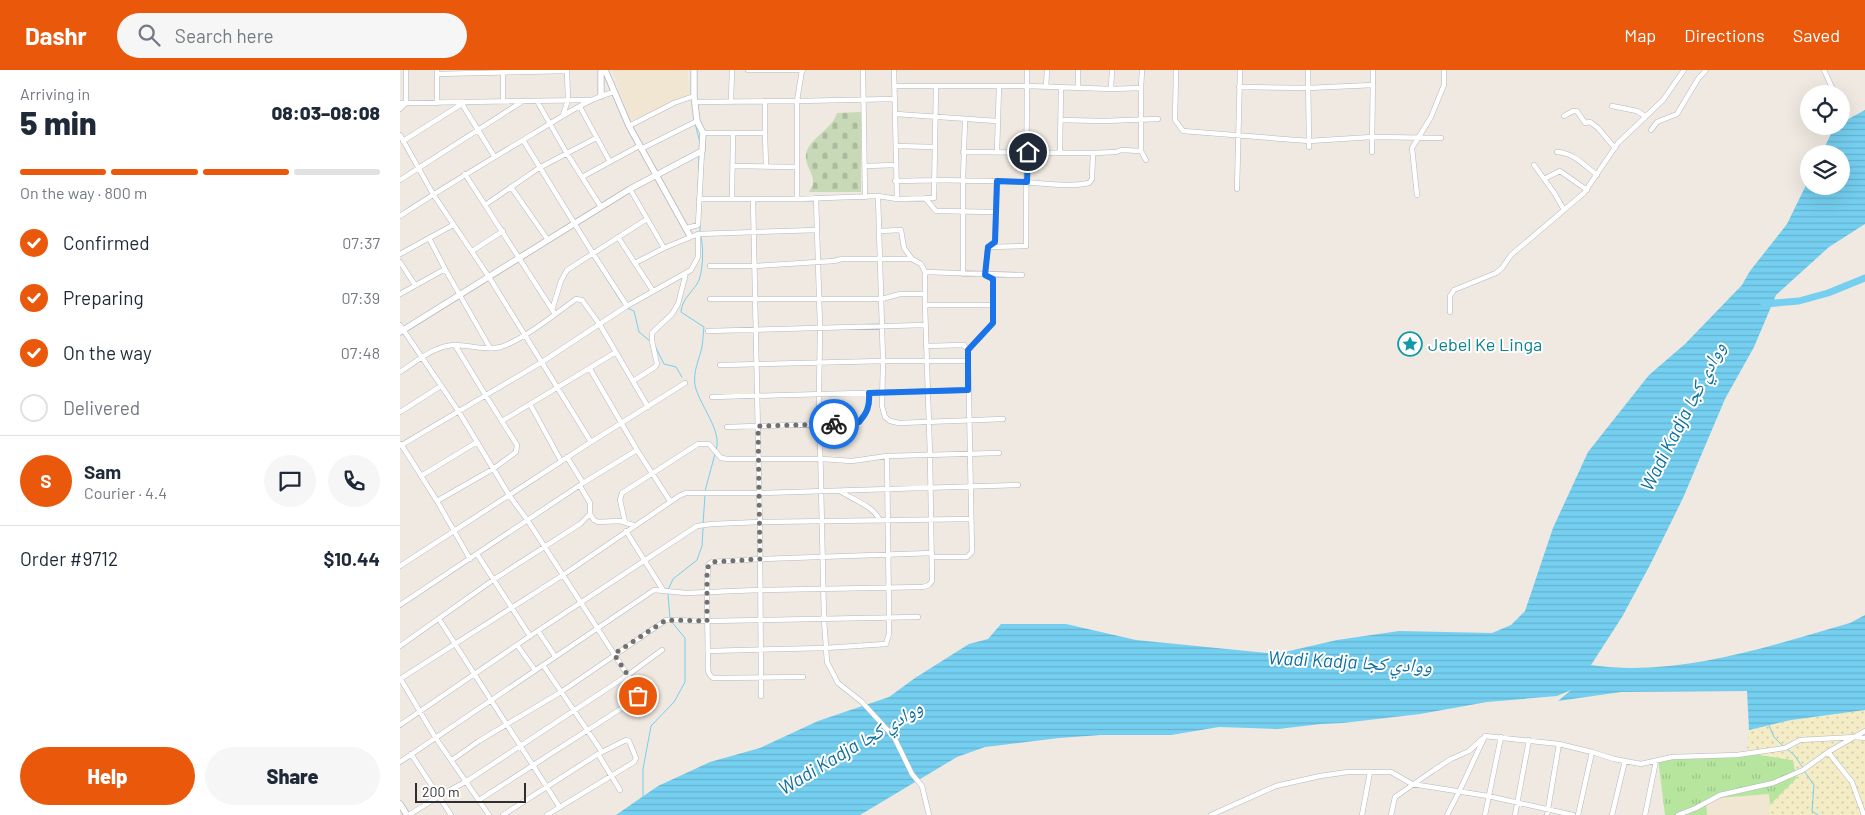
<!DOCTYPE html>
<html lang="en">
<head>
<meta charset="utf-8">
<style>
	body { margin:0; font-family:Barlow,"Noto Naskh Arabic",sans-serif; background:#f6f6f7; color:#1f2937; height:100vh; display:flex; flex-direction:column; font-size:19px; white-space:nowrap }
	* { box-sizing:border-box; margin:0 }
	p { font-size:16px; color:#747a83 }
	.icon { flex:none; width:28px; height:28px; fill:none; stroke:currentColor; stroke-width:2; stroke-linecap:round; stroke-linejoin:round }
	.map { position:relative; flex:1; overflow:hidden }
	.side { display:flex; flex-direction:column; background:#fff; width:400px }
	.side>* { flex:none }
	.controls { position:absolute; left:1400px; top:15px; display:grid; gap:10px }
	.controls a { display:grid; place-items:center; width:50px; height:50px; border-radius:50%; background:#fff; box-shadow:0 5px 20px #0002; font-size:25px }
	.scale { position:absolute; left:15px; bottom:12px; width:111px; box-sizing:border-box; padding-left:5px; border:2px solid #2e2e2e; border-top:0; font-size:14px; line-height:18px; white-space:nowrap; color:#2e2e2e; -webkit-text-stroke:4px #fff; paint-order:stroke }
	.pin { position:absolute; display:grid; place-items:center; width:42px; height:42px; color:#fff; margin:-21px; border:2px solid #fff; border-radius:50%; box-shadow:0 1px 5px #0007 }
	.courier { position:absolute; display:grid; place-items:center; width:50px; height:50px; margin:-25px; border:4px solid #1a73e8; border-radius:50%; background:#fff; color:#222; box-shadow:0 1px 6px #0007 }
	.headline em { font-style:normal; font-weight:800 }
	.headline div { display:flex; flex-direction:column-reverse }
	.headline { display:flex; align-items:center; justify-content:space-between; height:85px; padding:0 20px }
	h1 { font-size:32px; font-weight:800; line-height:38px }
	.bar { display:grid; grid-template-columns:repeat(4,1fr); gap:8px 5px; align-content:center; height:60px; padding:0 20px }
	.bar i { height:6px; border-radius:4px; background:#e0e1e3 }
	.bar .active { background:#ea580c }
	.bar p { grid-column:span 4 }
	.line { display:flex; align-items:center; gap:12px; padding:0 20px; border-top:1px solid #e0e1e3 }
	.line div { flex:1 }
	.round { display:grid; place-items:center; flex:none; width:52px; height:52px; border-radius:26px; background:#f6f6f7 }
	ol { padding:0 20px; list-style:none }
	li { display:flex; align-items:center; gap:15px; height:55px }
	li p { margin-inline-start:auto }
	li .icon { padding:5px; border-radius:50%; background:#ea580c; color:#fff; stroke-width:4 }
	li:last-child { color:#747a83 }
	li i { width:28px; height:28px; border:2px solid #e0e1e3; border-radius:50% }
	.cta { display:flex; gap:10px; margin-top:auto; padding:10px 20px }
	.cta a { flex:1; height:58px; border-radius:30px; background:#ea580c; color:#fff; font-size:20px; font-weight:800; line-height:58px; text-align:center }
	.cta a+a { background:#f6f6f7; color:#1f2937 }
	header { display:flex; align-items:center; gap:30px; box-sizing:border-box; height:70px; padding:0 25px; background:#ea580c; color:#fff }
	header strong { font-size:24px }
	nav { display:flex; gap:28px; margin-inline-start:auto; font-size:18px }
	.search { width:350px; height:45px; background:#f6f6f7; display:flex; align-items:center; gap:12px; box-sizing:border-box; padding:0 18px; border-radius:28px; color:#747a83; font-size:19px }
	main { display:flex; flex:1; min-height:0 }
	.map>svg:first-child { display:block }
	.education { fill:#f0e6d1 }
	.grass { fill:url(#grass-tufts) }
	.sand { fill:url(#sand-dots) }
	.cemetery { fill:url(#cemetery-stones) }
	.water { fill:url(#water-rules) }
	.lines { fill:none; stroke-linecap:round; stroke-linejoin:round }
	.stream { stroke:#75cff0; stroke-width:1 }
	.river { stroke:#75cff0; stroke-width:7 }
	.street-casing { stroke:#b4b7c1; stroke-width:5.5 }
	.secondary-casing { stroke:#b4b7c1; stroke-width:7 }
	.street { stroke:#fff; stroke-width:4.5 }
	.secondary { stroke:#fff; stroke-width:5.5 }
	.done { stroke:#726f6d; stroke-width:5; stroke-dasharray:0 9 }
	.route { stroke:#1a73e8; stroke-width:6 }
	.labels { text-anchor:middle; dominant-baseline:central; stroke-width:4; stroke-linejoin:round; paint-order:stroke }
	.culture-label { font-size:18px; fill:#0d838f; stroke:#fff; text-anchor:start }
	.water-label { font-size:19px; font-style:italic; fill:#0d6fa3; stroke:#fff }
</style>
</head>
<body>
<header>
<strong>Dashr</strong>
<div class="search"><svg class="icon" aria-label="search" viewBox="0 0 24 24"><circle cx="10" cy="10" r="6"/><path d="M15 15l6 6"/></svg>Search here</div>
<nav><a>Map</a><a>Directions</a><a>Saved</a></nav>
</header>
<main>
<section class="side">
<div class="headline"><div><h1>5 min</h1><p>Arriving in</p></div><em>08:03–08:08</em></div>
<div class="bar"><i class="active"></i><i class="active"></i><i class="active"></i><i></i><p>On the way · 800 m</p></div>
<ol>
<li><svg class="icon" aria-label="check" viewBox="0 0 24 24"><path d="M5 12l5 5 9-10"/></svg>Confirmed<p>07:37</p></li>
<li><svg class="icon" aria-label="check" viewBox="0 0 24 24"><path d="M5 12l5 5 9-10"/></svg>Preparing<p>07:39</p></li>
<li><svg class="icon" aria-label="check" viewBox="0 0 24 24"><path d="M5 12l5 5 9-10"/></svg>On the way<p>07:48</p></li>
<li><i></i>Delivered</li>
</ol>
<div class="line" style="height:90px"><b class="round" style="background:#ea580c;color:#fff">S</b><div><b>Sam</b><p>Courier · 4.4</p></div><a class="round"><svg class="icon" aria-label="chat" viewBox="0 0 24 24"><path d="M4 5h16v11H9l-5 4z"/></svg></a><a class="round"><svg class="icon" aria-label="phone" viewBox="0 0 24 24"><path d="M5 4h4l2 5-3 2q2 4 5 5l2-3 5 2v4C11 20 4 13 5 4z"/></svg></a></div>
<div class="line" style="height:65px"><div>Order #9712</div><b>$10.44</b></div>
<div class="cta"><a>Help</a><a>Share</a></div>
</section>
<div class="map">
<svg width="1465" height="745" viewBox="0 0 1465 745">
	<defs>
		<pattern id="grass-tufts" width="24" height="20" patternUnits="userSpaceOnUse" patternTransform="scale(1.25)"><rect width="24" height="20" fill="#b6e59e"/><path d="M3 7l-1-3M5 7V3M7 7l1-3M15 17l-1-3M17 17v-4M19 17l1-3" fill="none" stroke="#9dc588"/></pattern>
		<pattern id="sand-dots" width="8" height="8" patternUnits="userSpaceOnUse" patternTransform="scale(1.25)"><rect width="8" height="8" fill="#f3ecc5"/><path d="M2 2h.1M6 6h.1" fill="none" stroke="#d1cbaa" stroke-width="1.8" stroke-linecap="round"/></pattern>
		<pattern id="cemetery-stones" width="16" height="16" patternUnits="userSpaceOnUse" patternTransform="scale(1.25)"><rect width="16" height="16" fill="#c8d9b8"/><path d="M2 7V4a2 2 0 0 1 4 0v3zM10 15v-3a2 2 0 0 1 4 0v3z" fill="#acbb9e"/></pattern>
		<pattern id="water-rules" width="6" height="5" patternUnits="userSpaceOnUse" patternTransform="scale(1.25)"><rect width="6" height="5" fill="#75cff0"/><path d="M0 2.5h6" fill="none" stroke="#66b2ce"/></pattern>
	</defs>
	<rect width="100%" height="100%" fill="#efe9e1"/>
	<path class="education" d="M213,0H287L290,24L230,51Z
		M1369,724L1370,735L1369,745H1307L1305,729Z"/>
	<path class="grass" d="M1347,683L1393,690L1397,708L1370,735L1369,724L1306,729L1307,745H1265L1258,688Z"/>
	<path class="sand" d="M1465,640V745H1369L1370,735L1397,708L1393,690L1347,683L1349,660L1391,650Z"/>
	<path class="cemetery" d="M460,42H461V122H409C410,119 412,117 413,115C415,104 404,95 406,84C410,67 432,60 437,43Z"/>
	<path class="water" d="M1465,40V154L1429,177L1376,225L1354,277L1325,329L1283,428L1250,495L1222,547L1191,595C1275,608 1370,576 1450,553L1465,545V640L1391,650L1349,660L1347,621L1221,622L1158,631L1171,620L1157,626L1087,632L1020,644L943,653L921,654L878,659L819,657L771,665H701L659,668L585,677L557,687L460,745H216L258,716L310,692L360,678L418,651L489,627L515,608L569,574L588,569L601,554H666L736,570L876,584L937,570L999,561L1092,563L1111,555L1125,541L1153,458L1188,382L1249,305L1285,274L1342,215L1350,201L1387,154L1409,109V116H1441V84H1421L1435,56H1441V53Z"/>
	<g class="lines">
		<path class="stream" d="M295,53L300,73
			M298,126L299,85
			M300,163V152
			M301,167C304,177 303,206 297,214C290,224 282,230 281,242L304,257C303,264 303,271 302,277C299,290 293,301 295,315C299,335 323,361 316,380
			M196,192L222,233
			M227,238L234,241L239,262L250,271
			M255,276L264,294L276,297L282,307
			M305,421L315,384
			M303,454L305,425
			M268,520L273,509L297,490L302,476L303,458
			M268,524L270,548
			M1369,655L1374,667L1383,676
			M1386,678L1395,686L1403,698
			M1405,702L1414,715L1412,741L1418,745
			M243,728V699L251,656L274,632L285,612V568L271,551"/>
		<path class="river" d="M1364,234L1399,231L1428,223L1465,208"/>
		<g class="street-casing">
			<path id="street" d="M37,0V33
				M348,0H403
				M463,0L465,127
				M494,0L497,129
				M678,0V17
				M776,0L775,50L783,61L909,71L972,67L1041,68
				M908,0L909,77
				M1424,0L1435,24
				M103,1V31
				M37,4L167,1
				M495,16H628L711,19L741,18L742,0
				M646,17L647,0
				M839,17L908,18L973,15
				M711,19L712,0
				M137,31L166,82L201,137
				M331,31L332,0
				M295,32L397,31L402,0
				M0,33H6V0
				M62,34L94,86
				M1212,36L1237,41L1245,46
				M180,37L210,92
				M0,39L6,33L191,30
				M496,44L597,51
				M163,45L168,30L167,0
				M1164,46L1173,41H1177L1185,53L1190,52L1198,58L1215,78
				M661,50L703,51L758,49
				M229,56L274,33L294,26
				M1251,60L1257,52L1277,44L1298,9L1306,0
				M303,63H365V31
				M365,63L366,97
				M0,65L33,124L89,207L191,372
				M123,70L192,182L227,236
				M3,71L65,32
				M496,76L535,77
				M241,79L297,51
				M660,81L661,17
				M741,81V18
				M563,82L693,83L716,82L721,80L741,81L746,90
				M597,82L599,16
				M972,82L973,0
				M1157,82C1174,83 1184,95 1197,105
				M1134,95L1155,124L1164,140
				M333,96L397,97
				M465,96L496,95
				M65,104L155,244
				M182,107L239,76
				M1144,109L1160,101L1187,120
				M0,110L123,31
				M495,111C536,110 576,110 616,112C639,112 666,118 689,113L692,109L693,83
				M111,117L148,170
				M230,119L264,178
				M837,119L840,0
				M1017,125L1012,78L1031,47L1044,15V0
				M478,126L483,291L482,336L485,347L490,351L499,353L603,349
				M416,128L420,257L419,324L424,549L427,592L438,613L462,632L494,667L512,704L522,716L529,745
				M525,128L536,141L596,142
				M299,129H397V31L495,29
				M332,129L333,63
				M353,129L360,459L361,626
				M397,129L478,126L497,129L534,128L536,16
				M85,135L139,98L196,68
				M0,146C44,117 88,91 133,64C157,50 186,29 214,22
				M287,158L298,155L302,81
				M218,167L253,221
				M29,168L45,199
				M588,177L626,176L627,0
				M72,181L103,161
				M0,184L53,155
				M0,192L15,215
				M235,193L264,178L298,164L417,160
				M310,196H355L434,191L442,189H512
				M525,202L622,205
				M563,204V110L565,50
				M0,224L45,199L90,278
				M310,229H482L500,224H525
				M525,235H593
				M152,240L161,211L167,200L247,149
				M1050,242V226L1054,220L1096,203L1102,198L1111,185L1184,123L1218,73L1263,30L1284,0
				M0,255L59,342L109,425L128,451L238,621L236,629L79,730
				M308,261L525,255
				M526,276L564,275L568,280L572,482L567,487H532
				M568,280L593,253V209L585,205L588,177L595,171L597,111
				M320,295L483,291H568
				M190,299L237,380L270,431
				M0,302C16,292 35,275 55,275C69,275 87,281 101,277C126,268 155,244 176,229L182,230L200,255L248,337
				M233,311L255,297L257,294L252,271V263L272,244L278,234L286,203
				M312,327L569,320
				M130,334L161,391
				M0,342L41,316
				M102,351L216,282
				M327,357L457,353C467,346 470,335 469,323
				M1,374L37,431L70,489
				M0,376L142,292L227,236L291,200L298,187V164
				M167,387L183,413
				M21,406L77,372
				M180,416L190,433V444L194,450L198,452L220,451L233,455
				M440,421C453,430 474,436 480,451
				M37,431L93,399L116,382L117,375L86,326L55,275
				M225,452L220,430L222,423L298,374H309L321,388L328,389H422L452,391L487,386L599,383
				M226,461L263,520
				M77,484L130,566
				M0,496L191,372L285,313
				M0,535L183,413L237,380
				M39,549L159,736
				M138,561L155,586
				M117,575L135,600
				M0,576L93,510L180,454L190,444
				M308,581L425,578L486,574L489,564V548L487,386
				M143,595L202,682
				M403,607L313,608L310,605L308,601L307,521L308,495L312,492L360,489L532,483
				M0,608L35,667L89,745
				M0,609L163,505L279,426L286,423H359L618,415
				M0,655L130,566L297,456L312,454L360,452L571,449
				M1428,682L1452,712L1464,745
				M11,684L51,745
				M198,684L220,720
				M52,690L79,671L161,622L266,550L307,551L518,547
				M0,692L254,520L286,523L359,520L523,517L529,515L532,511L530,385L525,235V202L521,194L512,189L504,178L501,160L480,161
				M9,745L39,726L67,711L228,605L262,580
				M103,745L198,684L226,670L229,671L236,688L234,692L147,745
				M811,745L876,716L920,706L948,702H991L1012,714L1088,726L1173,745
				M962,745L970,702
				M991,745L995,727L1034,700L1051,689L1069,681L1082,669
				M1047,745L1059,722L1085,666L1159,674L1192,682L1214,689L1241,694L1272,687L1337,685L1385,678L1400,670L1455,667L1465,668
				M1085,745L1101,667
				M1115,745L1129,670
				M1147,745L1159,674
				M1178,745L1192,682
				M1212,745L1225,691
				M1245,745L1256,691
				M1278,745L1296,738L1320,725L1373,713L1403,700L1428,682L1465,661"/>
		</g>
		<g class="secondary-casing">
			<path id="secondary" d="M201,0V26
				M205,0L229,56L290,166
				M0,262L230,119L302,81L303,63L297,51L294,26V0
				M0,734L7,745"/>
		</g>
		<use href="#street" class="street"/>
		<use href="#secondary" class="secondary"/>
	</g>
	<g class="lines">
		<path class="done" d="M238,626V621L214,584L266,550L307,551V498L312,492L360,489L358,356L434,354"/>
		<path class="route" d="M434,354L459,352C467,343 470,336 469,323L568,320V280L593,253V209L585,205L588,177L595,172L597,111L627,112L628,82"/>
	</g>
	<defs>
		<g id="sight-ring" transform="scale(1.25)"><circle r="9.5" fill="#fff" stroke="#0f9aa8" stroke-width="1.5"/><path d="M0-6L1.8-2.2L6-1.7L2.9 1.2L3.7 5.4L0 3.3L-3.7 5.4L-2.9 1.2L-6-1.7L-1.8-2.2Z" fill="#0f9aa8"/></g>
	</defs>
	<g fill-rule="evenodd">
		<use href="#sight-ring" x="1010" y="274"/>
	</g>
	<g class="labels">
		<g class="culture-label">
			<text x="1028" y="274">Jebel Ke Linga</text>
		</g>
		<g class="water-label">
			<text transform="translate(1282 346) rotate(-63)">Wadi Kadja ووادي كجا</text>
			<text transform="translate(950 591) rotate(3)">Wadi Kadja ووادي كجا</text>
			<text transform="translate(450 677) rotate(-31)">Wadi Kadja ووادي كجا</text>
		</g>
	</g>
</svg>
<div class="controls">
<a><svg class="icon" aria-label="locate" viewBox="0 0 24 24"><circle cx="12" cy="12" r="6"/><path d="M12 2v4M12 18v4M2 12h4M18 12h4"/></svg></a>
<a><svg class="icon" aria-label="layers" viewBox="0 0 24 24"><path d="M12 4l9 5-9 5-9-5zM3 14l9 5 9-5"/></svg></a>
</div>
<div class="scale">200 m</div>
<div class="pin" style="left:238px;top:626px;background:#ea580c"><svg class="icon" aria-label="bag" viewBox="0 0 24 24"><path d="M5 8h14l-1 12H6zM9 8a3 3 0 0 1 6 0"/></svg></div>
<div class="pin" style="left:628px;top:82px;background:#1f2937"><svg class="icon" aria-label="home" viewBox="0 0 24 24"><path d="M3 11l9-7 9 7M6 9v11h12V9"/></svg></div>
<div class="courier" style="left:434px;top:354px"><svg class="icon" aria-label="bike" viewBox="0 0 24 24"><circle cx="6" cy="16" r="4"/><circle cx="18" cy="16" r="4"/><path d="M6 16l4-8h5l3 8M10 8l3 8H6M13 5h3"/></svg></div>
</div>
</main>
</body>
</html>
